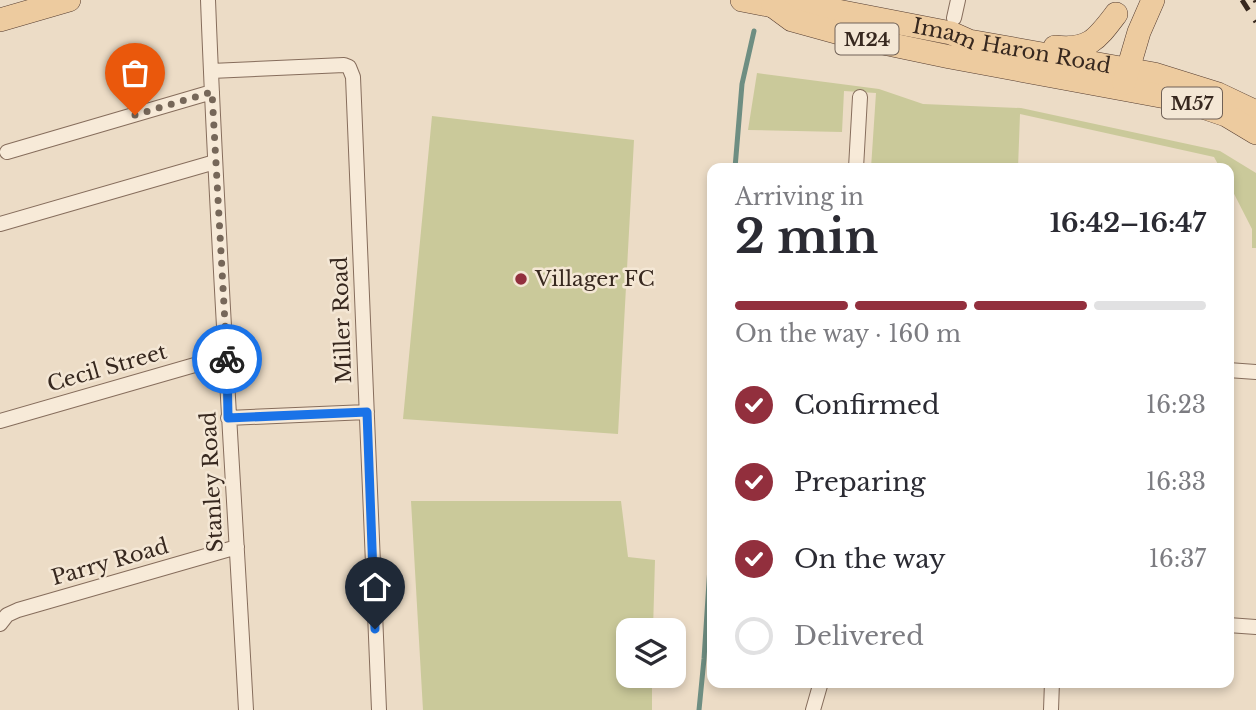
<!DOCTYPE html>
<html lang="en">
<head>
<meta charset="utf-8">
<style>
	body { margin:0; font-family:"Libre Baskerville",serif; background:#f2f2f3; color:#2b2b33; height:100vh; display:flex; flex-direction:column; font-size:26px; white-space:nowrap }
	* { box-sizing:border-box; margin:0 }
	p { font-size:23px; color:#7c7c81 }
	.icon { flex:none; width:38px; height:38px; fill:none; stroke:currentColor; stroke-width:2; stroke-linecap:round; stroke-linejoin:round }
	.map { position:relative; flex:1; overflow:hidden }
	.details { position:absolute; left:707px; top:163px; width:527px; height:525px; display:flex; flex-direction:column; background:#fff; border-radius:14px; box-shadow:0 4px 10px #0003 }
	.details>* { flex:none }
	.fabs { position:absolute; left:616px; top:618px; display:grid; gap:14px }
	.fabs a { display:grid; place-items:center; width:70px; height:70px; border-radius:14px; background:#fff; box-shadow:0 4px 10px #0003; font-size:35px }
	.pin { position:absolute; display:grid; place-items:center; width:60px; height:60px; color:#fff; margin:-72px -30px; border-radius:50% 50% 50% 0; rotate:-45deg; box-shadow:0 0 7px #0007 }
	.pin .icon { rotate:45deg }
	.courier { position:absolute; display:grid; place-items:center; width:70px; height:70px; margin:-35px; border:5px solid #1a73e8; border-radius:50%; background:#fff; color:#222; box-shadow:0 2px 9px #0007 }
	.summary em { font-style:normal; font-weight:800 }
	.summary div { display:flex; flex-direction:column-reverse }
	.summary { display:flex; align-items:center; justify-content:space-between; height:119px; padding:0 28px }
	h1 { font-size:46px; font-weight:800; line-height:52px }
	.bar { display:grid; grid-template-columns:repeat(4,1fr); gap:10px 7px; align-content:center; height:84px; padding:0 28px }
	.bar i { height:9px; border-radius:5px; background:#e1e1e2 }
	.bar .current { background:#922f3d }
	.bar p { grid-column:span 4 }
	ol { padding:0 28px; list-style:none }
	li { display:flex; align-items:center; gap:21px; height:77px }
	li p { margin-inline-start:auto }
	li .icon { padding:7px; border-radius:50%; background:#922f3d; color:#fff; stroke-width:4 }
	li:last-child { color:#7c7c81 }
	li i { width:38px; height:38px; border:4px solid #e1e1e2; border-radius:50% }
	.map>svg:first-child { display:block }
	.green { fill:#cac99a }
	.lines { fill:none; stroke-linecap:round; stroke-linejoin:round }
	.stream { stroke:#6e8e82; stroke-width:5 }
	.street-casing { stroke:#866d5c; stroke-width:16 }
	.primary-casing { stroke:#543c30; stroke-width:24 }
	.street { stroke:#f7ead8; stroke-width:14 }
	.primary { stroke:#edcb9f; stroke-width:23 }
	.rail { stroke:#37281f; stroke-width:5; stroke-dasharray:12 12; stroke-linecap:butt }
	.done { stroke:#766759; stroke-width:7; stroke-dasharray:0 12.6 }
	.route { stroke:#1a73e8; stroke-width:9 }
	.poi-dot { fill:#922f3d; stroke:#f4e7d5; stroke-width:2.5 }
	.labels { text-anchor:middle; dominant-baseline:central; stroke-width:5; stroke-linejoin:round; paint-order:stroke }
	.shield { fill:#f4e7d5; stroke:#706156; stroke-width:2 }
	.shield-label { font-size:19px; font-weight:bold; fill:#37281f }
	.street-label { font-size:21px; fill:#37281f; stroke:#f4e7d5 }
	.poi-label { font-size:21px; fill:#37281f; stroke:#f4e7d5; text-anchor:start }
</style>
</head>
<body>
<div class="map">
<svg width="1256" height="710" viewBox="0 0 1256 710">
	<rect width="100%" height="100%" fill="#ecdcc6"/>
	<path class="green" d="M757,73L879,89L923,104L1021,108L1220,151L1256,173V248H1252V229L1229,184L1228,168H1220L1214,157L1020,114L1018,168H871L876,93L844,91L842,132L748,130Z
		M432,116L634,140L618,434L403,419Z
		M411,501H621L628,557L655,560L653,630H628V676H652V710H423Z"/>
	<g class="lines">
		<path class="stream" d="M735,168L742,84L754,31
			M699,710L704,659L712,536"/>
		<g class="street-casing">
			<path id="street" d="M208,0C217,237 233,473 246,710
				M954,18L958,0
				M211,71L344,65L349,67L353,77L379,710
				M7,152L212,92
				M856,168L860,97
				M0,224L215,162
				M1228,370L1256,372
				M228,418L367,412
				M0,421L226,356
				M0,624L7,615L18,610L237,547
				M1228,625L1256,627
				M813,710L821,682
				M1051,710L1052,682"/>
		</g>
		<g class="primary-casing">
			<g id="primary">
				<path id="s1" d="M742,0L773,6L796,3L951,33L969,41L1154,74L1218,94L1256,112"/>
				<path d="M773,6L792,20L850,36L950,57L1182,100L1226,115L1256,133"/>
				<path d="M0,20L69,0"/>
				<path d="M1055,47C1089,51 1097,39 1116,14"/>
				<path d="M1124,83L1139,32L1153,0"/>
			</g>
		</g>
		<use href="#street" class="street"/>
		<use href="#primary" class="primary"/>
		<path class="rail" d="M1242,0L1256,22
			M1255,0L1256,2"/>
	</g>
	<g class="lines">
		<path class="done" d="M135,115L212,92L227,359"/>
		<path class="route" d="M227,359L228,418L367,412L375,629"/>
	</g>
	<circle class="poi-dot" cx="521" cy="279" r="7"/>
	<g class="labels">
		<g class="shield">
			<rect x="835.5" y="23.5" width="63" height="31" rx="5"/>
			<rect x="1162" y="87.5" width="60" height="31" rx="5"/>
		</g>
		<g class="shield-label">
			<text x="867" y="39">M24</text>
			<text x="1192" y="103">M57</text>
		</g>
		<g class="street-label">
			<text stroke="none"><textPath href="#s1" startOffset="275">Imam Haron Road</textPath></text>
			<text transform="translate(342 320) rotate(-92)">Miller Road</text>
			<text transform="translate(107 368) rotate(-16)">Cecil Street</text>
			<text transform="translate(212 482) rotate(-93)">Stanley Road</text>
			<text transform="translate(110 562) rotate(-16)">Parry Road</text>
		</g>
		<g class="poi-label">
			<text x="535" y="279">Villager FC</text>
		</g>
	</g>
</svg>
<div class="fabs">
<a><svg class="icon" aria-label="layers" viewBox="0 0 24 24"><path d="M12 4l9 5-9 5-9-5zM3 14l9 5 9-5"/></svg></a>
</div>
<div class="pin" style="left:135px;top:115px;background:#ea580c"><svg class="icon" aria-label="bag" viewBox="0 0 24 24"><path d="M5 8h14l-1 12H6zM9 8a3 3 0 0 1 6 0"/></svg></div>
<div class="pin" style="left:375px;top:629px;background:#1f2937"><svg class="icon" aria-label="home" viewBox="0 0 24 24"><path d="M3 11l9-7 9 7M6 9v11h12V9"/></svg></div>
<div class="courier" style="left:227px;top:359px"><svg class="icon" aria-label="bike" viewBox="0 0 24 24"><circle cx="6" cy="16" r="4"/><circle cx="18" cy="16" r="4"/><path d="M6 16l4-8h5l3 8M10 8l3 8H6M13 5h3"/></svg></div>
<section class="details">
<div class="summary"><div><h1>2 min</h1><p>Arriving in</p></div><em>16:42–16:47</em></div>
<div class="bar"><i class="current"></i><i class="current"></i><i class="current"></i><i></i><p>On the way · 160 m</p></div>
<ol>
<li><svg class="icon" aria-label="check" viewBox="0 0 24 24"><path d="M5 12l5 5 9-10"/></svg>Confirmed<p>16:23</p></li>
<li><svg class="icon" aria-label="check" viewBox="0 0 24 24"><path d="M5 12l5 5 9-10"/></svg>Preparing<p>16:33</p></li>
<li><svg class="icon" aria-label="check" viewBox="0 0 24 24"><path d="M5 12l5 5 9-10"/></svg>On the way<p>16:37</p></li>
<li><i></i>Delivered</li>
</ol>
</section>
</div>
</body>
</html>
